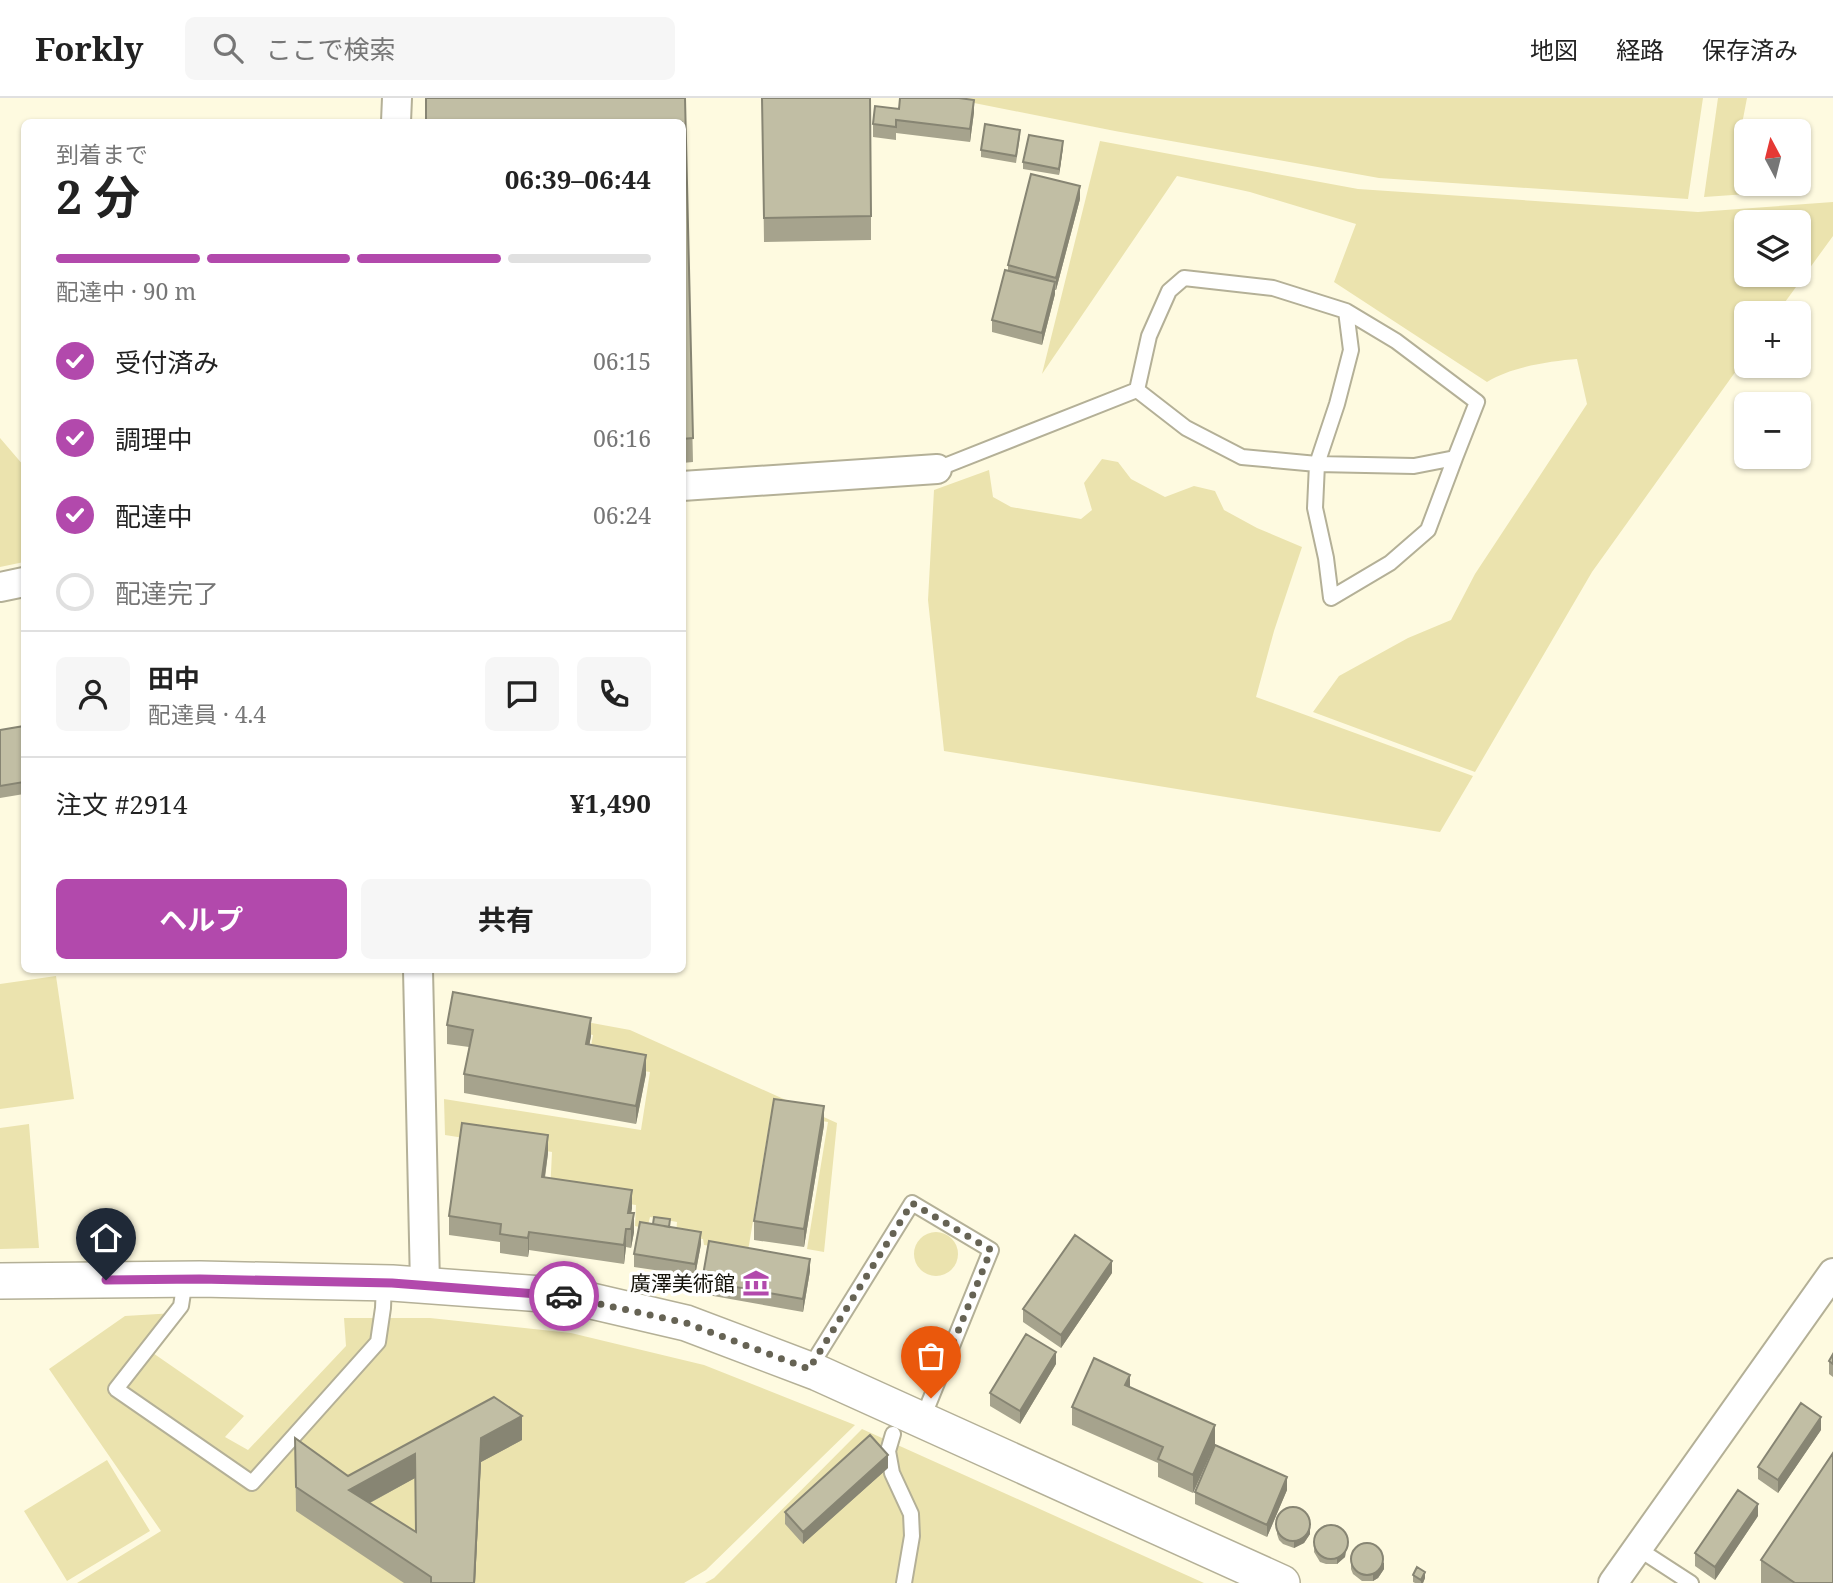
<!DOCTYPE html>
<html lang="ja">
<head>
<meta charset="utf-8">
<style>
	body { margin:0; font-family:"Noto Serif","Noto Sans JP",serif; background:#f6f6f6; color:#222; height:100vh; display:flex; flex-direction:column; font-size:26px; white-space:nowrap }
	* { box-sizing:border-box; margin:0 }
	p { font-size:23px; color:#767676 }
	.icon { flex:none; width:38px; height:38px; fill:none; stroke:currentColor; stroke-width:2; stroke-linecap:round; stroke-linejoin:round }
	.map { position:relative; flex:1; overflow:hidden }
	.sheet { position:absolute; left:21px; top:21px; width:665px; height:854px; display:flex; flex-direction:column; background:#fff; border-radius:10px; box-shadow:0 2px 5px #0004 }
	.sheet>* { flex:none }
	.needle { width:46px; rotate:353deg }
	.controls { position:absolute; left:1734px; top:21px; display:grid; gap:14px }
	.controls a { display:grid; place-items:center; width:77px; height:77px; border-radius:10px; background:#fff; box-shadow:0 2px 5px #0004; font-size:35px }
	.pin { position:absolute; display:grid; place-items:center; width:60px; height:60px; color:#fff; margin:-72px -30px; border-radius:50% 50% 50% 0; rotate:-45deg; box-shadow:0 0 7px #0007 }
	.pin .icon { rotate:45deg }
	.courier { position:absolute; display:grid; place-items:center; width:70px; height:70px; margin:-35px; border:5px solid #b249ac; border-radius:50%; background:#fff; color:#222; box-shadow:0 2px 9px #0007 }
	.headline em { font-style:normal; font-weight:700 }
	.headline div { display:flex; flex-direction:column-reverse }
	.headline { display:flex; align-items:center; justify-content:space-between; height:119px; padding:0 35px }
	h1 { font-size:46px; font-weight:700; line-height:52px }
	.bar { display:grid; grid-template-columns:repeat(4,1fr); gap:10px 7px; align-content:center; height:84px; padding:0 35px }
	.bar i { height:9px; border-radius:5px; background:#e0e0e0 }
	.bar .on { background:#b249ac }
	.bar p { grid-column:span 4 }
	.line { display:flex; align-items:center; gap:18px; padding:0 35px; border-top:2px solid #e0e0e0 }
	.line div { flex:1 }
	.round { display:grid; place-items:center; flex:none; width:74px; height:74px; border-radius:10px; background:#f6f6f6 }
	ol { padding:0 35px; list-style:none }
	li { display:flex; align-items:center; gap:21px; height:77px }
	li p { margin-inline-start:auto }
	li .icon { padding:7px; border-radius:50%; background:#b249ac; color:#fff; stroke-width:4 }
	li:last-child { color:#767676 }
	li i { width:38px; height:38px; border:4px solid #e0e0e0; border-radius:50% }
	.cta { display:flex; gap:14px; margin-top:auto; padding:14px 35px }
	.cta a { flex:1; height:80px; border-radius:10px; background:#b249ac; color:#fff; font-size:28px; font-weight:700; line-height:80px; text-align:center }
	.cta a+a { background:#f6f6f6; color:#222 }
	header { display:flex; align-items:center; gap:42px; box-sizing:border-box; height:98px; padding:0 35px; background:#fff; border-bottom:2px solid #e0e0e0 }
	header strong { font-size:33px }
	nav { display:flex; gap:38px; margin-inline-start:auto; font-size:24px }
	.search { width:490px; height:63px; background:#f6f6f6; display:flex; align-items:center; gap:18px; box-sizing:border-box; padding:0 24px; border-radius:10px; color:#767676; font-size:26px }
	.map>svg:first-child { display:block }
	.green { fill:#ebe3ae; fill-rule:evenodd }
	.lines { fill:none; stroke-linecap:round; stroke-linejoin:round }
	.service-casing { stroke:#b4b097; stroke-width:18 }
	.minor-casing { stroke:#b4b097; stroke-width:32 }
	.tertiary-casing { stroke:#b4b097; stroke-width:38 }
	.service { stroke:#fff; stroke-width:14 }
	.minor { stroke:#fff; stroke-width:28 }
	.tertiary { stroke:#fff; stroke-width:35 }
	.wall { fill:#a6a38d; fill-rule:evenodd }
	.shaded-wall { fill:#878573 }
	.building { fill:#c1bea4; stroke:#878573; stroke-width:2; fill-rule:evenodd }
	.done { stroke:#666354; stroke-width:7; stroke-dasharray:0 12.6 }
	.route { stroke:#b249ac; stroke-width:9 }
	.labels { text-anchor:middle; dominant-baseline:central; stroke-width:7; stroke-linejoin:round; paint-order:stroke }
	.poi-label { font-size:21px; fill:#141209; stroke:#fff; text-anchor:end }
</style>
</head>
<body>
<header>
<strong>Forkly</strong>
<div class="search"><svg class="icon" aria-label="search" viewBox="0 0 24 24"><circle cx="10" cy="10" r="6"/><path d="M15 15l6 6"/></svg>ここで検索</div>
<nav><a>地図</a><a>経路</a><a>保存済み</a></nav>
</header>
<div class="map">
<svg width="1833" height="1485" viewBox="0 0 1833 1485">
	<rect width="100%" height="100%" fill="#fefae0"/>
	<path class="green" d="M949,0H1703L1688,101L1379,80L1115,33Z
		M1718,0H1747L1737,52L1746,54V86H1790L1791,93L1704,99Z
		M1100,43L1358,91L1698,114L1833,104V138L1777,215H1746V259L1592,474L1475,674L1313,614L1339,578L1408,540L1451,522L1475,476L1587,306L1577,261C1550,263 1511,269 1487,284L1334,184L1356,126L1250,94L1177,78L1042,276ZM1746,124H1799V177H1746Z
		M0,340L24,368V464L0,469Z
		M1102,361L1118,364L1131,381L1165,399L1194,388L1215,393L1224,412L1257,430L1302,449L1274,533L1256,599L1473,678L1440,734L944,653L928,502L934,392L989,372L993,399L1011,409L1081,421L1092,412L1084,385Z
		M56,878L74,1001L0,1011V886Z
		M456,900L630,932L837,1025L824,1154L807,1151L828,1024L771,1015L748,1153L704,1147L703,1141L676,1136L677,1124L650,1119L647,1131L635,1128L636,1107L550,1095L552,1054L445,1037L444,1001L641,1032L650,974L588,964L593,937L457,910Z
		M29,1026L39,1150L0,1151V1030Z
		M914 1156a22 22 0 1 1 44 0a22 22 0 1 1-44 0Z
		M175,1215L150,1253L244,1318L225,1339L248,1352L346,1248L344,1220H430L571,1235L704,1267L855,1327L706,1472L684,1485H77L161,1433L49,1271L125,1218Z
		M862,1331L1204,1485H705L714,1480Z
		M107,1362L150,1433L67,1483L24,1413Z"/>
	<g class="lines">
		<g class="service-casing">
			<path id="service" d="M1346,213L1351,252L1337,306L1317,366L1315,410L1326,460L1331,500L1390,465L1428,432L1455,360
				M937,371L1137,292L1149,238L1169,193L1184,180L1273,190L1346,213L1396,243L1477,304L1455,360L1414,368L1317,366L1242,359L1186,330L1137,292
				M185,1182L181,1208L116,1291L252,1385L378,1244L383,1210L384,1185
				M809,1271L912,1105L991,1152L922,1322
				M893,1336L888,1353L892,1375L911,1416L912,1438L904,1485
				M1637,1450L1691,1485"/>
		</g>
		<g class="minor-casing">
			<path id="minor" d="M396,24L397,0
				M682,388L937,371
				M0,489L24,484
				M418,872L425,1187
				M1613,1485L1833,1175"/>
		</g>
		<g class="tertiary-casing">
			<path id="tertiary" d="M0,1183L200,1181L392,1185L570,1198L686,1225L818,1275L1282,1485"/>
		</g>
		<use href="#service" class="service"/>
		<use href="#minor" class="minor"/>
		<use href="#tertiary" class="tertiary"/>
	</g>
	<path class="wall" d="M425,0H685L693,364L682,365V24H426Z
		M762,0L871,118V142L764,144Z
		M899,11L974,14L970,44L896,35V42L873,39V26Z
		M1020,38L1016,65L981,59V52Z
		M1063,49L1059,77L1023,71V64Z
		M1080,101L1056,192H1055V196L1042,247L992,234V222L1008,172V167Z
		M24,628V696L0,700V632Z
		M447,927L591,938L589,947L646,976L636,1026L464,995V976L469,949L447,946Z
		M824,1027L804,1149L754,1142V1123Z
		M548,1055L545,1080L632,1110L631,1115L634,1134L631,1150L626,1149L624,1166L529,1152L528,1159L500,1155V1144L449,1137V1118Z
		M670,1129L701,1146L695,1178L634,1169V1156Z
		M810,1173L803,1214L702,1196V1183Z
		M1112,1175L1061,1250L1023,1224V1211Z
		M1833,1256V1279L1829,1276V1263Z
		M1056,1266L1020,1326L990,1308V1295Z
		M1130,1290L1215,1346L1193,1395L1158,1379V1365L1072,1327V1309Z
		M1821,1332L1778,1395L1758,1381V1369Z
		M295,1340L348,1378L522,1342L481,1364L475,1485H404L296,1413ZM415,1380V1434L370,1405Z
		M888,1370L803,1446L785,1426V1414Z
		M1287,1392L1267,1439L1195,1406V1394Z
		M1758,1418L1715,1482L1695,1468V1455Z
		M1277,1419L1310,1436L1304,1445L1294,1450L1283,1446L1279,1442L1277,1436Z
		M1315,1437L1347,1448L1345,1459L1337,1466H1326L1320,1464L1314,1454Z
		M1761,1462L1833,1485H1761Z
		M1351,1464L1384,1471L1378,1480L1373,1483H1362L1353,1476L1351,1471Z
		M1413,1477L1425,1480L1423,1485H1415L1413,1484Z"/>
	<path class="shaded-wall" d="M974,2V14L970,44V31Z
		M1063,43V49L1059,77V71Z
		M1080,88V101L1056,192V180Z
		M1055,184V196L1042,247V235Z
		M591,920V938L586,965V946Z
		M646,957V976L636,1026V1008Z
		M824,1008V1027L804,1149V1131Z
		M548,1037V1055L542,1098V1079Z
		M632,1092V1110L628,1133V1115Z
		M634,1115V1134L631,1150V1131Z
		M626,1131V1149L624,1166V1147Z
		M529,1134V1152L528,1159V1140Z
		M701,1134V1146L695,1178V1166Z
		M810,1161V1173L803,1214V1201Z
		M1112,1163V1175L1061,1250V1237Z
		M1056,1254V1266L1020,1326V1313Z
		M1130,1277V1295L1125,1287Z
		M522,1318V1342L481,1364L475,1485H474L481,1340Z
		M1821,1319V1332L1778,1395V1382Z
		M1215,1327V1346L1193,1395V1377Z
		M415,1356V1380L349,1416V1392Z
		M888,1357V1370L803,1446V1434Z
		M1287,1379V1392L1267,1439V1427Z
		M1758,1406V1418L1715,1482V1469Z
		M1310,1430V1436L1304,1445L1294,1450V1443Z
		M1347,1441L1345,1459L1337,1466V1460Z
		M1384,1464V1471L1378,1480L1373,1483V1476Z
		M1425,1474V1480L1423,1485H1421V1482Z"/>
	<path class="building" d="M426,0H685L693,340L682,341V24H426Z
		M762,0H870L871,118L764,120Z
		M900,0H959L974,2L970,31L896,22V29L873,26L875,8L899,11Z
		M985,26L1020,32L1016,58L981,52Z
		M1029,37L1063,43L1059,71L1023,64Z
		M1031,76L1080,88L1056,180L1008,167Z
		M1005,172L1055,184L1042,235L992,222Z
		M24,628V684L0,688V632Z
		M453,894L591,920L586,946L646,957L636,1008L464,976L473,932L447,927Z
		M774,1001L824,1008L804,1131L754,1123Z
		M462,1025L548,1037L542,1079L632,1092L628,1115H634L631,1131H626L624,1147L529,1134L528,1140L500,1136L501,1126L449,1118Z
		M654,1119L670,1121L669,1129L653,1126Z
		M640,1124L701,1134L695,1166L634,1156Z
		M1075,1137L1112,1163L1061,1237L1023,1211Z
		M709,1143L810,1161L803,1201L702,1183Z
		M1026,1236L1056,1254L1020,1313L990,1295Z
		M1833,1256V1266L1829,1263Z
		M1094,1260L1130,1277L1125,1287L1215,1327L1193,1377L1158,1361L1163,1349L1072,1309Z
		M494,1299L522,1318L481,1340L474,1485H431V1479L296,1389L295,1340L348,1378ZM415,1356L416,1434L349,1392Z
		M1801,1305L1821,1319L1778,1382L1758,1369Z
		M870,1337L888,1357L803,1434L785,1414Z
		M1215,1347L1287,1379L1267,1427L1195,1394Z
		M1833,1355V1485H1795L1761,1462Z
		M1738,1392L1758,1406L1715,1469L1695,1455Z
		M1276 1426a17 17 0 1 1 34 0a17 17 0 1 1-34 0Z
		M1314 1444a17 17 0 1 1 34 0a17 17 0 1 1-34 0Z
		M1351 1461a16 16 0 1 1 32 0a16 16 0 1 1-32 0Z
		M1417,1469L1425,1474L1421,1482L1413,1477Z"/>
	<g class="lines">
		<path class="done" d="M564,1198L686,1225L809,1271L912,1105L991,1152L931,1300"/>
		<path class="route" d="M106,1182L200,1181L392,1185L564,1198"/>
	</g>
	<defs>
		<g id="museum-bare" transform="scale(2.1)"><path d="M0-6L6-3V-2H-6V-3ZM-5-1h2V3h-2ZM-1-1h2V3h-2ZM3-1h2V3H3ZM-6 4H6V6H-6Z" fill="#b249ac" stroke="#fff" stroke-width="2.5" paint-order="stroke"/></g>
	</defs>
	<g fill-rule="evenodd">
		<use href="#museum-bare" x="756" y="1185"/>
	</g>
	<g class="labels">
		<g class="poi-label">
			<text x="735" y="1185">廣澤美術館</text>
		</g>
	</g>
</svg>
<div class="controls">
<a><svg class="needle" viewBox="-14 -14 28 28"><path d="M0-13l5 13h-10z" fill="#e53935"/><path d="M0 13l5-13h-10z" fill="#767676"/></svg></a>
<a><svg class="icon" aria-label="layers" viewBox="0 0 24 24"><path d="M12 4l9 5-9 5-9-5zM3 14l9 5 9-5"/></svg></a>
<a>+</a>
<a>−</a>
</div>
<div class="pin" style="left:931px;top:1300px;background:#ea580c"><svg class="icon" aria-label="bag" viewBox="0 0 24 24"><path d="M5 8h14l-1 12H6zM9 8a3 3 0 0 1 6 0"/></svg></div>
<div class="pin" style="left:106px;top:1182px;background:#1f2937"><svg class="icon" aria-label="home" viewBox="0 0 24 24"><path d="M3 11l9-7 9 7M6 9v11h12V9"/></svg></div>
<div class="courier" style="left:564px;top:1198px"><svg class="icon" aria-label="car" viewBox="0 0 24 24"><path d="M5 17H2v-5l4-1 3-4h7l3 4 3 1v5h-3M9 17h6M6 11h13"/><circle cx="7" cy="17" r="2"/><circle cx="17" cy="17" r="2"/></svg></div>
<section class="sheet">
<div class="headline"><div><h1>2 分</h1><p>到着まで</p></div><em>06:39–06:44</em></div>
<div class="bar"><i class="on"></i><i class="on"></i><i class="on"></i><i></i><p>配達中 · 90 m</p></div>
<ol>
<li><svg class="icon" aria-label="check" viewBox="0 0 24 24"><path d="M5 12l5 5 9-10"/></svg>受付済み<p>06:15</p></li>
<li><svg class="icon" aria-label="check" viewBox="0 0 24 24"><path d="M5 12l5 5 9-10"/></svg>調理中<p>06:16</p></li>
<li><svg class="icon" aria-label="check" viewBox="0 0 24 24"><path d="M5 12l5 5 9-10"/></svg>配達中<p>06:24</p></li>
<li><i></i>配達完了</li>
</ol>
<div class="line" style="height:126px"><a class="round"><svg class="icon" aria-label="person" viewBox="0 0 24 24"><circle cx="12" cy="8" r="4"/><path d="M4 21q1-7 8-7t8 7"/></svg></a><div><b>田中</b><p>配達員 · 4.4</p></div><a class="round"><svg class="icon" aria-label="chat" viewBox="0 0 24 24"><path d="M4 5h16v11H9l-5 4z"/></svg></a><a class="round"><svg class="icon" aria-label="phone" viewBox="0 0 24 24"><path d="M5 4h4l2 5-3 2q2 4 5 5l2-3 5 2v4C11 20 4 13 5 4z"/></svg></a></div>
<div class="line" style="height:91px"><div>注文 #2914</div><b>¥1,490</b></div>
<div class="cta"><a>ヘルプ</a><a>共有</a></div>
</section>
</div>
</body>
</html>
